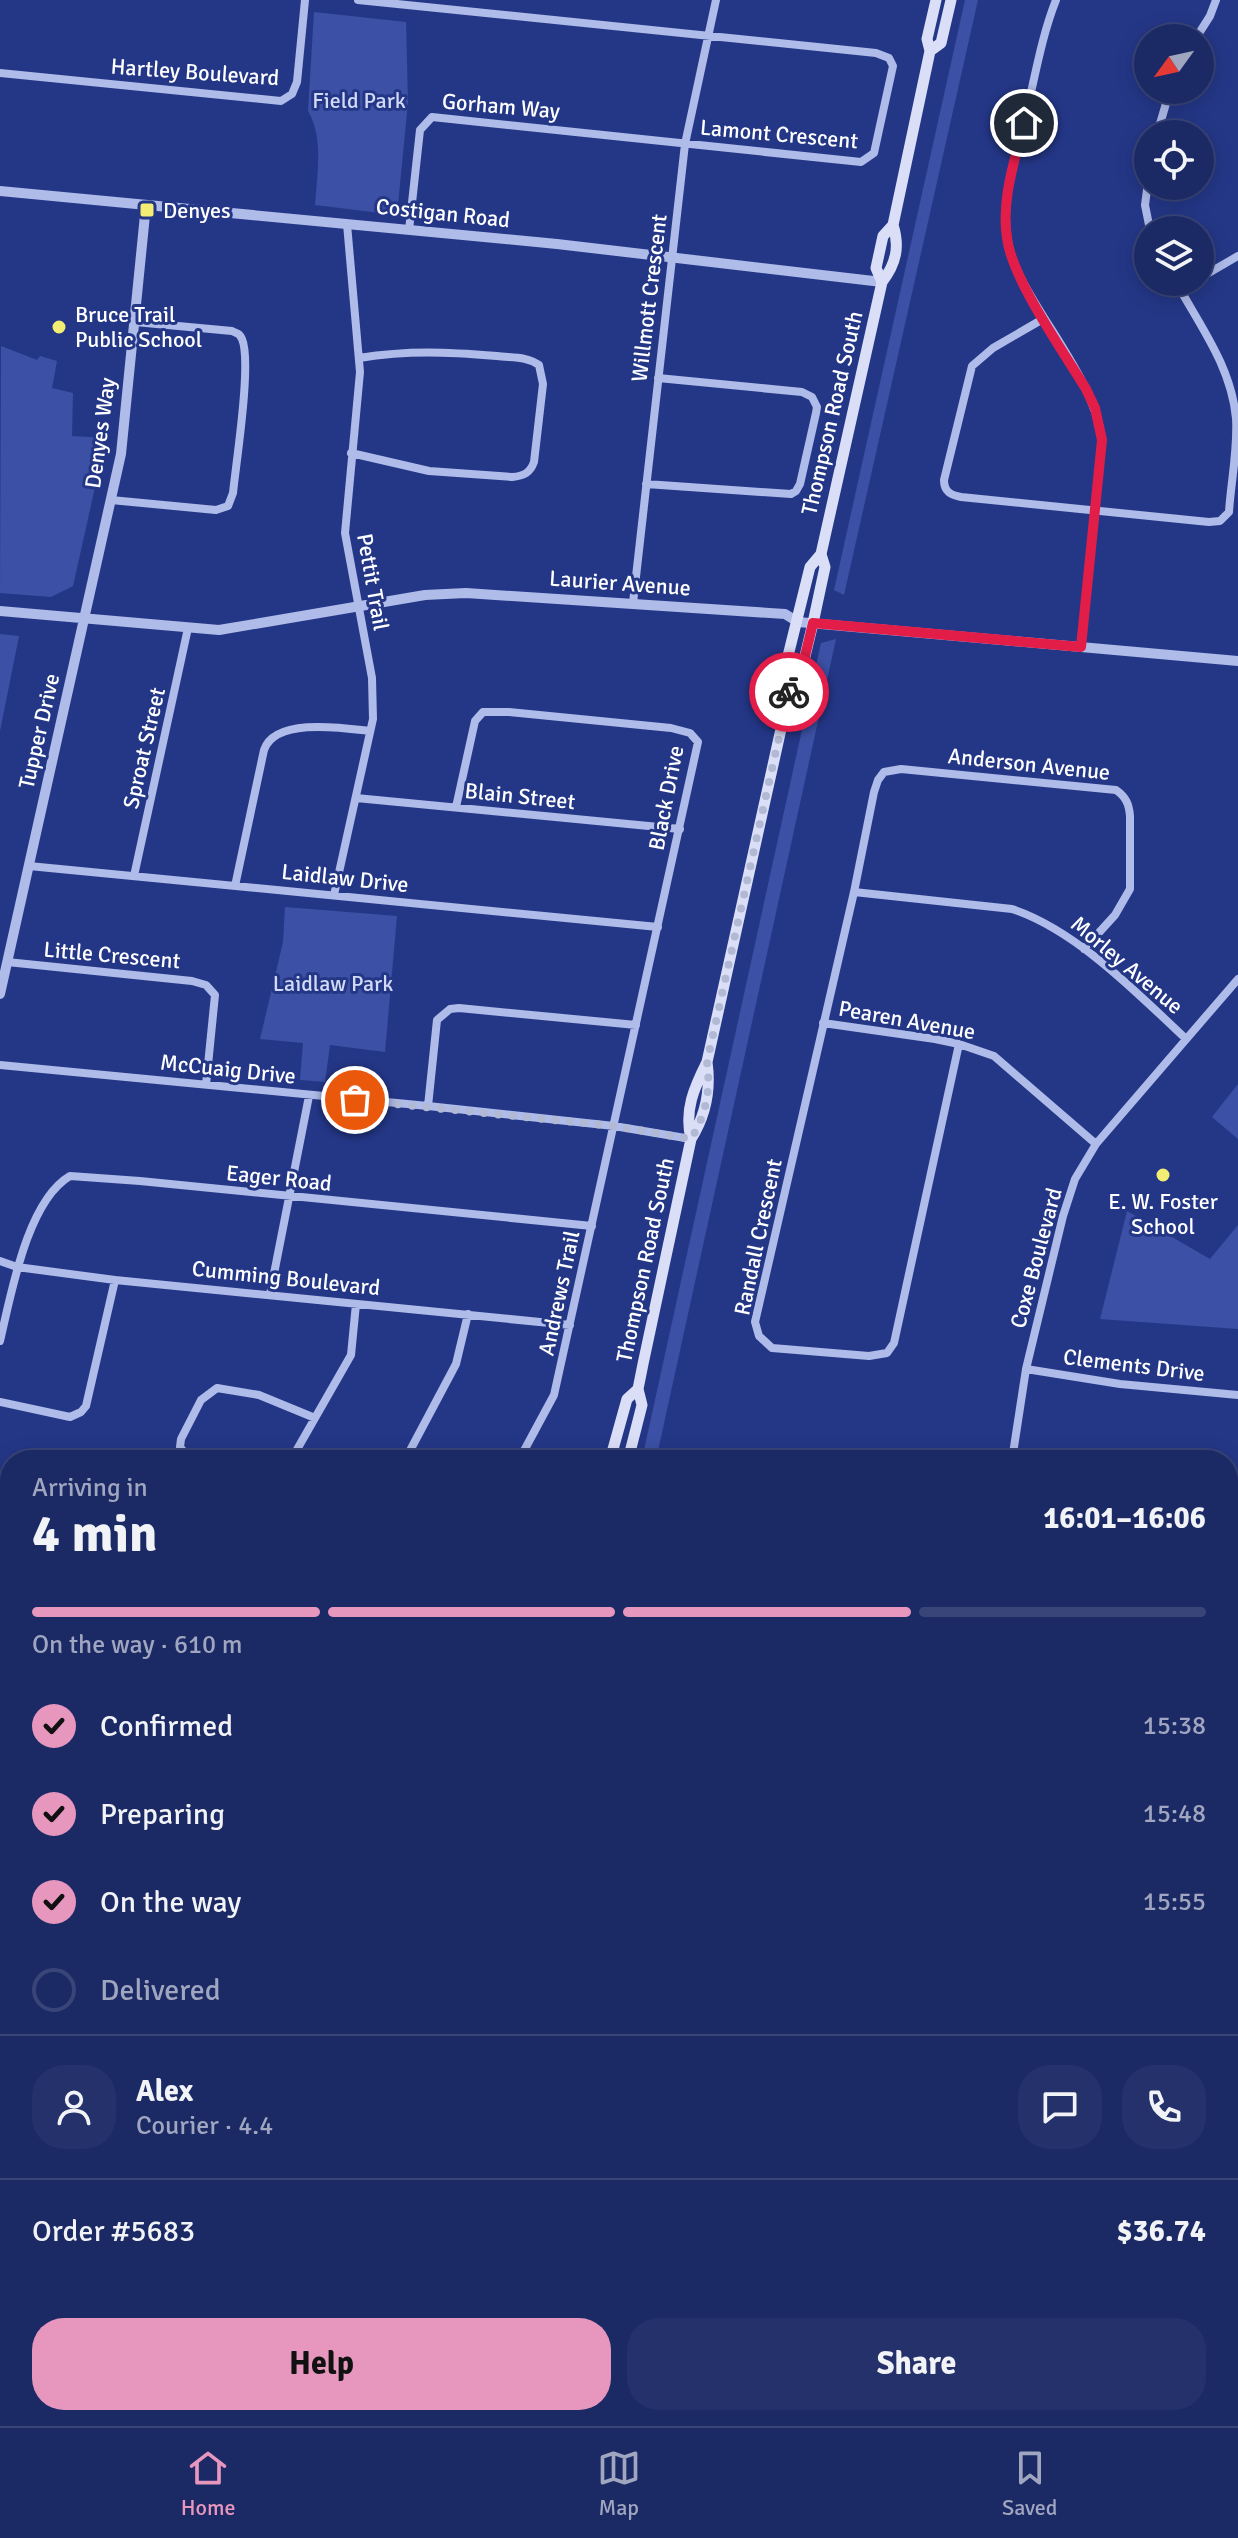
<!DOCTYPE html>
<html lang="en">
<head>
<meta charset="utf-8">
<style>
	body { margin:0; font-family:Signika,sans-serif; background:#24316b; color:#f1f3f6; height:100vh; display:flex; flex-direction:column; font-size:30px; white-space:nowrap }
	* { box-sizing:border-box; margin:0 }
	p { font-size:26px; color:#a0a6bf }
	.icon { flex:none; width:44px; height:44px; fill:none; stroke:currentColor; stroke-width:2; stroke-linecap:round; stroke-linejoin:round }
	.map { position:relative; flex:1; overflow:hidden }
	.drawer { position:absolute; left:0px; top:1450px; width:1238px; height:976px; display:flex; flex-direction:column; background:#1b2965; border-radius:32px 32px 0 0; box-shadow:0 4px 20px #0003,0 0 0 2px #394579 }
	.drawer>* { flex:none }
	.needle { width:52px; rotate:237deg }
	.buttons { position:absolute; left:1134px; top:24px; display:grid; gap:16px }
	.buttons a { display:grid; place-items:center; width:80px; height:80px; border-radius:50%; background:#1b2965; box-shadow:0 4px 20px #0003,0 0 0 2px #394579; font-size:40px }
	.pin { position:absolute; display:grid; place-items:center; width:68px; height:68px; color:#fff; margin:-34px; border:4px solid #fff; border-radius:50%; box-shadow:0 2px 8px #0007 }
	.courier { position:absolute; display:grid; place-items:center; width:80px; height:80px; margin:-40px; border:6px solid #e11d48; border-radius:50%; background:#fff; color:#222; box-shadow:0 2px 10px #0007 }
	.summary em { font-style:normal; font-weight:700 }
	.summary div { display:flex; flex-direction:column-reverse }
	.summary { display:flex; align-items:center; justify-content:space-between; height:136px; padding:0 32px }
	h1 { font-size:52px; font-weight:700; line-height:60px }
	.bar { display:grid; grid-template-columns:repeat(4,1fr); gap:12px 8px; align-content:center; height:96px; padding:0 32px }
	.bar i { height:10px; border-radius:6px; background:#394579 }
	.bar .current { background:#e797bd }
	.bar p { grid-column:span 4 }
	.line { display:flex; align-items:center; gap:20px; padding:0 32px; border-top:2px solid #394579 }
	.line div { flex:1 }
	.round { display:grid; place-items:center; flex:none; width:84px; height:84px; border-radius:32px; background:#24316b }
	ol { padding:0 32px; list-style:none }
	li { display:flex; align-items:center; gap:24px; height:88px }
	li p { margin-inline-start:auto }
	li .icon { padding:8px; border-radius:50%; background:#e797bd; color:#111; stroke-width:4 }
	li:last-child { color:#a0a6bf }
	li i { width:44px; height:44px; border:4px solid #394579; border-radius:50% }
	.cta { display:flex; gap:16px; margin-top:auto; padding:16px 32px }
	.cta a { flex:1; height:92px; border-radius:32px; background:#e797bd; color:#111; font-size:32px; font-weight:700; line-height:92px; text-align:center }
	.cta a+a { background:#24316b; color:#f1f3f6 }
	.dock { display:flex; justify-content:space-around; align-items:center; height:112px; border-top:2px solid #394579; background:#1b2965; font-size:22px; color:#a0a6bf }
	.dock a { display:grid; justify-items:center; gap:4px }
	.dock .current { color:#e797bd }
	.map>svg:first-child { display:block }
	.green { fill:#3c51a5 }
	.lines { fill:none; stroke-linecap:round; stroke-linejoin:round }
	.stream { stroke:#a3b2ea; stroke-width:3 }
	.minor { stroke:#afbbe9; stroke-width:8 }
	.tertiary { stroke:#afbbe9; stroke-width:10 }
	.secondary { stroke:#dadff7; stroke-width:11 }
	.rail { stroke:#fff; stroke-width:3; stroke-dasharray:14 6; stroke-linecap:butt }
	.done { stroke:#b2b9d5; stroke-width:8; stroke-dasharray:0 14.4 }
	.route { stroke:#e11d48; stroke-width:10 }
	.poi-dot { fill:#f3ee73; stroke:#243787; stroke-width:3 }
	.labels { text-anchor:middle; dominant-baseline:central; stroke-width:6; stroke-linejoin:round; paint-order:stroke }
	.street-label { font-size:22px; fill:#fff; stroke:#243787 }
	.park-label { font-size:22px; fill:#d3daf7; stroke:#243787 }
	.poi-label { font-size:22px; fill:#fff; stroke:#243787; text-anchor:start }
</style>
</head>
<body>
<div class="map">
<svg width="1238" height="2426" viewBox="0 0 1238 2426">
	<rect width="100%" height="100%" fill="#243787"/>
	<path class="green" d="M965,0H978L844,595L834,590Z
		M314,12L406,22L408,102L397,215L315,205C317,175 324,138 308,111Z
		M1,346L37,360L40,356L57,361L52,388L73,393L72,436L106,438L73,586L51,597L0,593Z
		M0,634L19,636L0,731Z
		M836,639L656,1460L644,1450L821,643Z
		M285,907L397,916L385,1052L330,1045L325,1082L300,1080L303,1043L260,1039L283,942Z
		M1238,1084V1139L1212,1117Z
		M1127,1211L1210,1259L1238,1225V1329L1100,1319Z
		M0,1585L10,1587V2383L0,2382Z"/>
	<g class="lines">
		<path class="stream" d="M0,1551L10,1552"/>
		<path class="minor" d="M358,0L876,53L889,58L893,66L874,153L861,162L432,117L420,130L409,230
			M1056,0C1041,38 1035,78 1025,118C1017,150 1005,185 1006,219C1006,240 1011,259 1021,278C1047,329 1094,382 1102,440L1081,647
			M1196,38L1210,16L1216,0
			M0,73L281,101L292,94L297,82L305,0
			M1157,134L1170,90
			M1148,182L1145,205L1150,230
			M1200,278L1238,256
			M1180,290L1193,282
			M1043,319L993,348L972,366L944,480C944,492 951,495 961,497L1209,522L1220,521L1229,512C1231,481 1238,449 1236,418C1231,366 1200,326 1176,282
			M351,453L429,471L512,477C524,476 530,473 534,462L543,384L539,365C527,356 511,358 497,356C447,352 409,350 359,358
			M646,484L791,494L796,491L800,484L816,413L817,407L812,397L802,392L658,378
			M111,500L216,510L228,506L233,493C236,463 252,362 242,339C239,333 238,334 232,331L135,322
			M633,603L685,144L716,0
			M356,798L680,829
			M456,807L475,721L483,712H509L671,728L690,733L698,742L554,1395L519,1460
			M29,866L658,927
			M134,876L188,628
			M235,886L264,750C275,717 344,728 370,731
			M854,892L1012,909C1076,930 1137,993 1186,1039
			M334,895L373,719L372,678L345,533L360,372L347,224
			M7,962L192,981L206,985L215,995L206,1085
			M823,1023L935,1039L959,1044L994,1056L1096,1144
			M959,1044L894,1343L887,1353L869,1356L772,1348L759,1336L755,1322L854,892L874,792L878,780L884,772L901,769L1116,790C1126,797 1129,804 1130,816V889L1115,915L1084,949
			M0,1065L428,1106L614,1126L691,1139
			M428,1106L437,1020L450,1009L459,1008L636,1025
			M0,1261L17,1267L115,1280L570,1325
			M270,1294L309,1096
			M0,1341C11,1295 27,1201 70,1176L140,1181L592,1226
			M1026,1369L1120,1384L1238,1395
			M0,1402L70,1417L81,1412L86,1406L115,1280
			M190,1460L180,1447L181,1439L201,1400L217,1388L259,1395L315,1418
			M291,1460L351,1355L356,1304
			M405,1460L456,1364L468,1314
			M1012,1460L1026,1369L1063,1216L1075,1179L1096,1144L1238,979
			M1228,1746L1238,1747
			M931,2426L932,2416"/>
		<path class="tertiary" d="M0,191L557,244L882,282
			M0,611L219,630L425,595L466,593L785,614L798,622L1238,661
			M0,994L121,454L146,205
			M1228,1537L1238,1538"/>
		<path class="secondary" d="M930,51L941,43L951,0
			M882,282L876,268L883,236L893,225
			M789,693L783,676L810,567L821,554L882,282C896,264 900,247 893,225L930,51L927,39L936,0
			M691,1139C684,1110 694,1088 707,1062L789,693L800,677L813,623L825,567L821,554
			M610,1460L627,1399L638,1389
			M628,1460L642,1405L638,1389L643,1364L691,1139C706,1115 711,1090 707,1062
			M0,2403L10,2404
			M145,2416L430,2426
			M0,2418L77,2426
			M615,2426L617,2424L619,2426"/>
		<path class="rail" d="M0,1507L10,1509
			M1228,2113L1238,2119"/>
	</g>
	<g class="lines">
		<path class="done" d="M355,1100L614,1126L691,1139C706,1115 711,1090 707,1062L789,692"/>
		<path class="route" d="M789,692L800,677L813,623L1081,647L1102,440L1095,408L1086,389C1063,351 1012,279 1007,238C1001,199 1015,160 1024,123"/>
	</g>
	<g class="poi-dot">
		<rect x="139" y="202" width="16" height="16" rx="4"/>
		<circle cx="59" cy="327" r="8"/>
		<circle cx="1163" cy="1175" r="8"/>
	</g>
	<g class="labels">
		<g class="street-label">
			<text transform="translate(195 72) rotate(4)">Hartley Boulevard</text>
			<text transform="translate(501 106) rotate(5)">Gorham Way</text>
			<text transform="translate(779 134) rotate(5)">Lamont Crescent</text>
			<text transform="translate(443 213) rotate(6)">Costigan Road</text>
			<text transform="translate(649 298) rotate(-83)">Willmott Crescent</text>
			<text transform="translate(832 413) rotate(-77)">Thompson Road South</text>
			<text transform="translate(100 433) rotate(-82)">Denyes Way</text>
			<text transform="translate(373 582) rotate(80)">Pettit Trail</text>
			<text transform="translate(620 583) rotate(4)">Laurier Avenue</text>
			<text transform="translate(39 731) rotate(-77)">Tupper Drive</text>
			<text transform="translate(144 748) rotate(-77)">Sproat Street</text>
			<text transform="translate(1029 764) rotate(6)">Anderson Avenue</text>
			<text transform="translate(520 796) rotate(6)">Blain Street</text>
			<text transform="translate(666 798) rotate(-79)">Black Drive</text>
			<text transform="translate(345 878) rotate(6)">Laidlaw Drive</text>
			<text transform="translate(112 955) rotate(5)">Little Crescent</text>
			<text transform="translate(1127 965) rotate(40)">Morley Avenue</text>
			<text transform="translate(907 1020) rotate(10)">Pearen Avenue</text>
			<text transform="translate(228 1069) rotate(6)">McCuaig Drive</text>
			<text transform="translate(279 1178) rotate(6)">Eager Road</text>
			<text transform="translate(758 1237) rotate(-78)">Randall Crescent</text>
			<text transform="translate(1036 1258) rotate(-75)">Coxe Boulevard</text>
			<text transform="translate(645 1260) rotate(-78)">Thompson Road South</text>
			<text transform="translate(286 1278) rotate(6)">Cumming Boulevard</text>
			<text transform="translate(559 1293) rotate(-78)">Andrews Trail</text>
			<text transform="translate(1134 1365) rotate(7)">Clements Drive</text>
		</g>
		<g class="park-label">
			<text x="359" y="100">Field Park</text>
			<text x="333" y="983">Laidlaw Park</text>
		</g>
		<g class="poi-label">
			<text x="163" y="210">Denyes</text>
			<text x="75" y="314">Bruce Trail<tspan x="75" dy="25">Public School</tspan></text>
			<text x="1163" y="1201" text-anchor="middle">E. W. Foster<tspan x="1163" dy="25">School</tspan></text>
		</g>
	</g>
</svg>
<div class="buttons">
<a><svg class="needle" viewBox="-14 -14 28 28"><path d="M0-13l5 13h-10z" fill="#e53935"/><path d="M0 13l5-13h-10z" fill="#a0a6bf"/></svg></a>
<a><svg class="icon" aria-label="locate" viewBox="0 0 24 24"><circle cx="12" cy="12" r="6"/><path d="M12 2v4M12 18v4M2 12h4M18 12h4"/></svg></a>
<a><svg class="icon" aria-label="layers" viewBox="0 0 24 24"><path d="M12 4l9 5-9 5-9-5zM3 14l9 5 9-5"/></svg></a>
</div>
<div class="pin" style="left:355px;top:1100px;background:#ea580c"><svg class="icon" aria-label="bag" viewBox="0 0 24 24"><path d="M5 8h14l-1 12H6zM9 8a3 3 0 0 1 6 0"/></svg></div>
<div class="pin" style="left:1024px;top:123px;background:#1f2937"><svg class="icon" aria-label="home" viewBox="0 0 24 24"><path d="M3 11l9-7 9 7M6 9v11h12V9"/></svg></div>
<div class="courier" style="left:789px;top:692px"><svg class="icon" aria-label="bike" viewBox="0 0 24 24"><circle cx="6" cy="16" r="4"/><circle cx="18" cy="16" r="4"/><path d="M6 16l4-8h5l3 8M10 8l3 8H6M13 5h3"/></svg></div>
<section class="drawer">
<div class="summary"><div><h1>4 min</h1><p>Arriving in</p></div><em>16:01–16:06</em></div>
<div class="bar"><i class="current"></i><i class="current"></i><i class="current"></i><i></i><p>On the way · 610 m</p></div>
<ol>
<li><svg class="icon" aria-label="check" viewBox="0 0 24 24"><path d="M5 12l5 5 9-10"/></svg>Confirmed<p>15:38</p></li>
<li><svg class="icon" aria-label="check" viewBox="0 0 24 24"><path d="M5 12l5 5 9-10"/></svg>Preparing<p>15:48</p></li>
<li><svg class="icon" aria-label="check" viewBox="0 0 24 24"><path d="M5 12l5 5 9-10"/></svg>On the way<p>15:55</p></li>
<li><i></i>Delivered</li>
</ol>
<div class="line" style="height:144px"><a class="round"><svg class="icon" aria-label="person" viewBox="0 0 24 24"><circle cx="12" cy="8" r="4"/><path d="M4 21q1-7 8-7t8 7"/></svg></a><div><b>Alex</b><p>Courier · 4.4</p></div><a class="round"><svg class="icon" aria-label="chat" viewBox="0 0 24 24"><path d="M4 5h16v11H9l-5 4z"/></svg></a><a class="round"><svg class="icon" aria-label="phone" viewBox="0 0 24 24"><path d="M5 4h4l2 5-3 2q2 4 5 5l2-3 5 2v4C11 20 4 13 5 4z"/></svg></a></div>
<div class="line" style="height:104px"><div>Order #5683</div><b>$36.74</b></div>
<div class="cta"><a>Help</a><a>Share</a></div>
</section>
</div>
<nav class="dock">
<a class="current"><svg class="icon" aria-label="home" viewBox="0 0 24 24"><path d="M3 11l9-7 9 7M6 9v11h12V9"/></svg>Home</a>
<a><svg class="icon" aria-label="map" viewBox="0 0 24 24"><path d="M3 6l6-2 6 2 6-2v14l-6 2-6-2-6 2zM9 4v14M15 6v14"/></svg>Map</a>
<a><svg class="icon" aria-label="saved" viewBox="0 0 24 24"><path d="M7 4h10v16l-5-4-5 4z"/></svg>Saved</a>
</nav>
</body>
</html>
